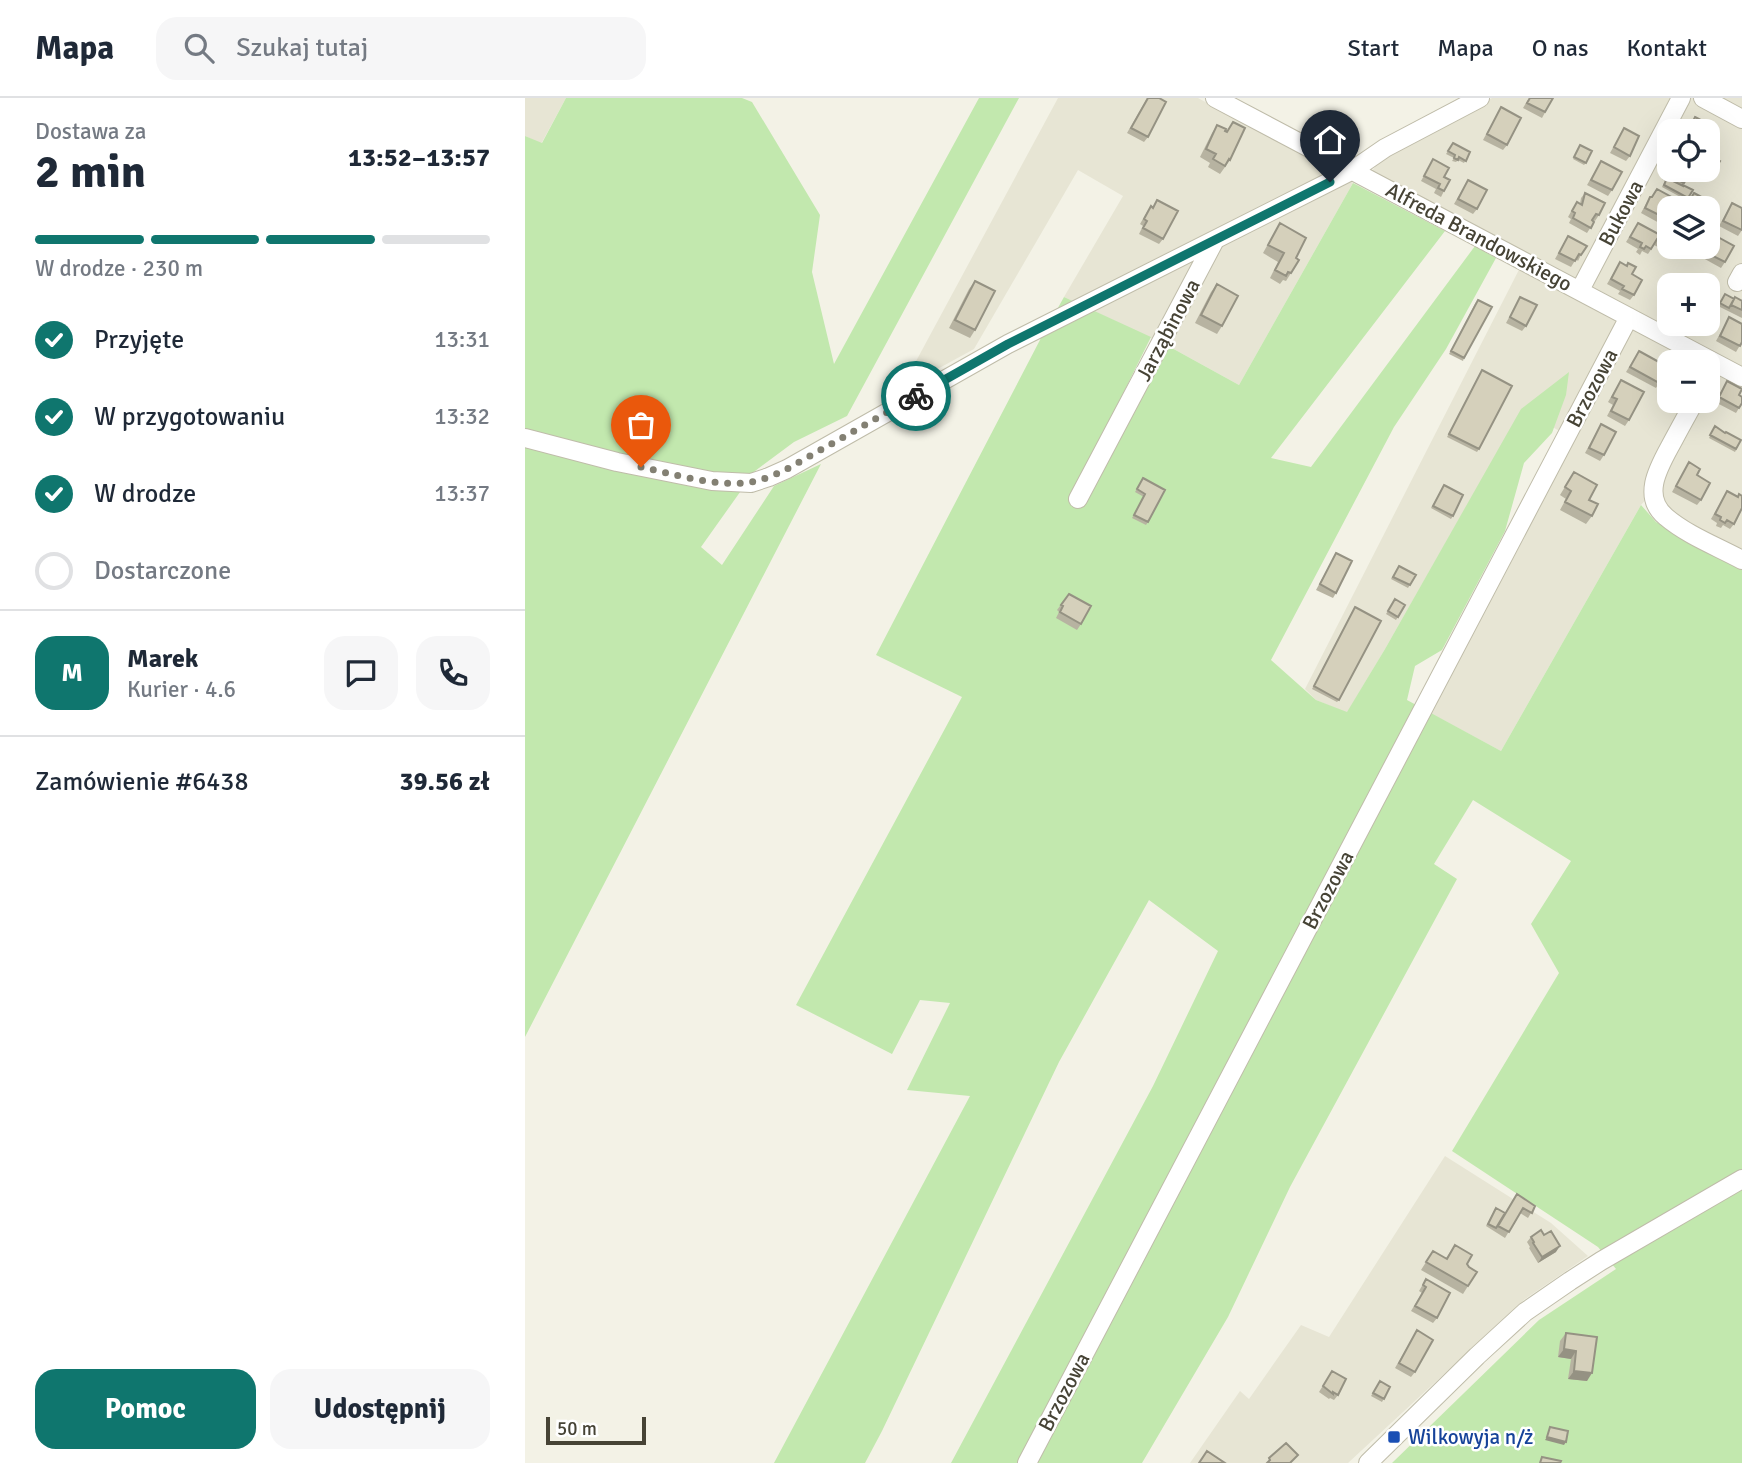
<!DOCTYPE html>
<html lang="pl">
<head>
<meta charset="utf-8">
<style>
	body { margin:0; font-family:Signika,sans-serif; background:#f6f6f7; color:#1f2937; height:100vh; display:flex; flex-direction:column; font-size:26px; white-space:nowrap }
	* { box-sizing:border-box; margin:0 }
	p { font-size:23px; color:#747a83 }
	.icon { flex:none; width:38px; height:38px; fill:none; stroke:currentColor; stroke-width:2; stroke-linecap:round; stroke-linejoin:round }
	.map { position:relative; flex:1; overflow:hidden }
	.details { display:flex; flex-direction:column; background:#fff; width:525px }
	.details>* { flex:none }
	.buttons { position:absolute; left:1132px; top:21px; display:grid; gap:14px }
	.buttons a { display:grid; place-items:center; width:63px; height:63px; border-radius:14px; background:#fff; box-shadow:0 7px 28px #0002; font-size:35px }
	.scale { position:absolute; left:21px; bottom:18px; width:100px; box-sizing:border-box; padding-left:7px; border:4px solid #464335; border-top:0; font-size:19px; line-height:24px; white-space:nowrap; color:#464335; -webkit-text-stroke:5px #fff; paint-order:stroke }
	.pin { position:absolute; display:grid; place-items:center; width:60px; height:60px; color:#fff; margin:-72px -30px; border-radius:50% 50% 50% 0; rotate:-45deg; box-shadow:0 0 7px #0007 }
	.pin .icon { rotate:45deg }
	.courier { position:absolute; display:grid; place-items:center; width:70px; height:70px; margin:-35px; border:5px solid #0f766e; border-radius:50%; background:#fff; color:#222; box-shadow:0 2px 9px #0007 }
	.summary em { font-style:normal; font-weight:700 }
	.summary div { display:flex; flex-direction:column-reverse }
	.summary { display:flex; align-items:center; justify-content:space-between; height:119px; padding:0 35px }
	h1 { font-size:46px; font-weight:700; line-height:52px }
	.bar { display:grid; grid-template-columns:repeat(4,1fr); gap:10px 7px; align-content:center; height:84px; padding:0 35px }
	.bar i { height:9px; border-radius:5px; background:#e0e1e3 }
	.bar .active { background:#0f766e }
	.bar p { grid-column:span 4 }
	.line { display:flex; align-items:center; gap:18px; padding:0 35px; border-top:2px solid #e0e1e3 }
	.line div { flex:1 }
	.round { display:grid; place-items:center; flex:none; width:74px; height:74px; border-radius:21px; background:#f6f6f7 }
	ol { padding:0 35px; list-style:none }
	li { display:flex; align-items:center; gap:21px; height:77px }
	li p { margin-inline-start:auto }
	li .icon { padding:7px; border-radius:50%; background:#0f766e; color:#fff; stroke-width:4 }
	li:last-child { color:#747a83 }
	li i { width:38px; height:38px; border:4px solid #e0e1e3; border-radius:50% }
	.primary-button { display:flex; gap:14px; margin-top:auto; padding:14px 35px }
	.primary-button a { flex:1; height:80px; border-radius:21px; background:#0f766e; color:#fff; font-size:28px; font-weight:700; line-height:80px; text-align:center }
	.primary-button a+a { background:#f6f6f7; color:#1f2937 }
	header { display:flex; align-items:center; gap:42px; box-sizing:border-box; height:98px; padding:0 35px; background:#fff; border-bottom:2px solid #e0e1e3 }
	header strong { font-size:33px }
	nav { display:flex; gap:38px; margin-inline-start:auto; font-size:24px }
	.search { width:490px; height:63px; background:#f6f6f7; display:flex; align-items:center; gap:18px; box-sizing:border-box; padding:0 24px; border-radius:21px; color:#747a83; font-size:26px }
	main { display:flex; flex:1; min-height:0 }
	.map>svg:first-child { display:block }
	.residential { fill:#e7e5d4; fill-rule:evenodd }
	.green { fill:#c2e8ae }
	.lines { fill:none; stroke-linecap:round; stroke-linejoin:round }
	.minor-casing { stroke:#bfbca9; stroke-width:20 }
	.minor { stroke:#fff; stroke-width:18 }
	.wall { fill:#b7b3a1 }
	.shaded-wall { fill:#959283 }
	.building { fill:#d5d0bb; stroke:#959283; stroke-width:2 }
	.done { stroke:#838073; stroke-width:7; stroke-dasharray:0 12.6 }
	.route { stroke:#0f766e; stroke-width:9 }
	.transit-dot { fill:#1a4fb4; stroke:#fff; stroke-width:2.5 }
	.labels { text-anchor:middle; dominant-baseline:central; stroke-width:5; stroke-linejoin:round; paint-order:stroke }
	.street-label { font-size:21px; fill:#464335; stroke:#fff }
	.transit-label { font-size:21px; fill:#164399; stroke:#fff; text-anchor:start }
</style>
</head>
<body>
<header>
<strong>Mapa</strong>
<div class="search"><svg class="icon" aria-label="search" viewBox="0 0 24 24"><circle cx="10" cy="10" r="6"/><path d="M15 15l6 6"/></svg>Szukaj tutaj</div>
<nav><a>Start</a><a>Mapa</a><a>O nas</a><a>Kontakt</a></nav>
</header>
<main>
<section class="details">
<div class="summary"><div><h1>2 min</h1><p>Dostawa za</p></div><em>13:52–13:57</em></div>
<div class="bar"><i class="active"></i><i class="active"></i><i class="active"></i><i></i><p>W drodze · 230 m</p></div>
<ol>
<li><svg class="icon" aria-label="check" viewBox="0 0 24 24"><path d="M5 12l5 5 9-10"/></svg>Przyjęte<p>13:31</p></li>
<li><svg class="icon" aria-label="check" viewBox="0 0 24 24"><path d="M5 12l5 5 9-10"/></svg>W przygotowaniu<p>13:32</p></li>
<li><svg class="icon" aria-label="check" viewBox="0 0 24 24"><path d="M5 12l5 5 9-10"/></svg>W drodze<p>13:37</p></li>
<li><i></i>Dostarczone</li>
</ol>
<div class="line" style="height:126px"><b class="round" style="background:#0f766e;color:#fff">M</b><div><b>Marek</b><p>Kurier · 4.6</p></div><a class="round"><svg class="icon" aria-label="chat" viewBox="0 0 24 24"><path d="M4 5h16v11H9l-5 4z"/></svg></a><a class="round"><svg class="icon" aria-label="phone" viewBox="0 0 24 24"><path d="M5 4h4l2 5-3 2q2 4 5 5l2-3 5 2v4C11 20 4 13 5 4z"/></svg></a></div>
<div class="line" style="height:91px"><div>Zamówienie #6438</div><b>39.56 zł</b></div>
<div class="primary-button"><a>Pomoc</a><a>Udostępnij</a></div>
</section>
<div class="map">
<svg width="1217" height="1365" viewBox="0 0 1217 1365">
	<rect width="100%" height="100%" fill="#f3f2e6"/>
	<path class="residential" d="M0,0H41L16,46L0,38Z
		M533,0H673L828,85L714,287L645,249L539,199L598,98L553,72L449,251L376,291Z
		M967,0H1217V454L1148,417L1123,399L1116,407L976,653L905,615L1048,341L997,311L860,551L822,615L791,602L780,591L1002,156L847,73L860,56ZM1144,33H1183V72H1144ZM1144,110H1183V149H1144ZM1144,187H1183V226H1144ZM1144,264H1183V303H1144Z
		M920,1058L1026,1125L1063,1158L1000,1201L823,1365H665L715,1293L724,1301L776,1227L804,1239Z"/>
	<path class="green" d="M41,0H217L227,4L295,117L287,174L309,266L454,0H494L322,318L269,344L230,373L176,449L197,467L249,388L296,366L0,939V38L17,45Z
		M828,85L920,133L746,360L786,369L950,148L971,160L921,251L869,329L746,562L791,602L822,614L860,551L996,311L1044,274L1041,297L1027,335L999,365L980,433L917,552L890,568L882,602L976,653L1116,407L1131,424L1217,470V1365H867L1014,1222L1091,1171L1073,1149L927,1053L1034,875L1006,826L1046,763L948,702L909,766L932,781L765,1089L703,1219L617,1365H426L628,988L693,853L624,802L534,964L357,1333L340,1365H249L445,998L382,992L425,905L395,902L367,956L271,907L437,599L351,557L516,240L539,199L626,239L568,356L645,249L714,287Z"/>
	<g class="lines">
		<g class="minor-casing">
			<path id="minor" d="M690,0L1217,279
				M1178,0L1217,21
				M1212,184L1217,175
				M1055,192L1156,0
				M1170,303C1163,315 1156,328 1149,341C1137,364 1114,397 1141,419C1162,437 1193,449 1217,462
				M0,340L92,364L187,383L226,385L244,379L262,371L483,246L828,72L860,50L955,0
				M553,401L690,142
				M502,1365L1104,219
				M843,1365L952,1258L1000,1214L1045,1183L1076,1163L1217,1081"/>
		</g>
		<use href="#minor" class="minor"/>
	</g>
	<path class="wall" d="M622,0H634L623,39L619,44L602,35Z
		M1004,0H1028L1017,20L998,10Z
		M976,9L982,47L978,52L958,42Z
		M708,24L705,62L695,76L683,69L685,65L675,59L687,35L692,27L702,34Z
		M1099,30L1105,58L1101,63L1085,55Z
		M928,45L945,54L939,65L933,62L931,64L927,63L929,60L921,56Z
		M1053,50L1061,65L1059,67L1048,61Z
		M1183,56L1195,63L1188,76L1180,72H1183Z
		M908,61L919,79V93L916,99L909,95L911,91L896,83Z
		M1076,63L1087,92L1083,98L1062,87Z
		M1144,67V72H1167L1158,87L1168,92L1161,102L1137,89L1140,83L1137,81Z
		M943,82L952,111L948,116L929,106Z
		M1132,91L1140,120L1136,126L1116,115L1122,104L1125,99H1127Z
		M1060,95L1074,117L1070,123L1068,122L1069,124L1062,135L1044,125L1046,121L1043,119L1048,110L1052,104L1055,106L1056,100Z
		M632,102L638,141L634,146L614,136L618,128L615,126L622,114L626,108L628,109Z
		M1207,105L1217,132L1213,138L1194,128Z
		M755,125L771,160L766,175L761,183L758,182L755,186L745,180L753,164L738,155Z
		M1113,125L1137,144L1133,149L1129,147L1123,156L1117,153L1115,157L1111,154L1113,151L1101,144Z
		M1043,138L1056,157L1053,163L1051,161L1046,169L1030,161Z
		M1191,138L1200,164L1196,170L1178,160Z
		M1095,164L1107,176L1109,197L1105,202L1093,196L1095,193L1082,186Z
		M450,183V232L445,240L424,230L444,191Z
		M692,186L697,228L692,236L670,225L686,194Z
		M1200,196L1209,201L1217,203V220L1193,208Z
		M995,199L1001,228L997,233L981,225Z
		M951,204L939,260L938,263L924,256Z
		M1204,219L1217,244L1211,254L1191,243Z
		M1114,253L1134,285L1131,290L1101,274Z
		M955,275L954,351L952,354L922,339Z
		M1096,282L1104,322L1100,328L1082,318L1088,307L1083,304Z
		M1202,283L1214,297V310L1211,315L1190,304Z
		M1076,326L1079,357L1075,363L1060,355Z
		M1190,328L1200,335L1216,342L1210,354L1184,340Z
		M1164,364L1172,377L1176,402L1172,407L1147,394Z
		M1049,374L1064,402L1067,418L1061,426L1035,412L1041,401L1035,397Z
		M618,380L623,424L621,427L607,420L619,399L610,394Z
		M918,389L928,418L926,421L906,410Z
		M1202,393L1209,426L1205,431L1198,427L1196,430L1191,428L1192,425L1186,421Z
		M811,455V495L808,500L791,492Z
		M874,468L891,477L883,490L866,481Z
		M544,496L556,526L552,532L531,520L534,514L532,512Z
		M870,501L880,507L871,522L861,516Z
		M828,512L814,602L812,604L787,591Z
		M992,1096L1010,1108L1003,1120L995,1115L980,1140L961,1128L969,1113L980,1115Z
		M1019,1137L1031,1154L1013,1165L1004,1150L1005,1149L1002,1144L1006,1139Z
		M930,1147L944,1169L943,1188L938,1196L896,1172L908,1153L921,1160Z
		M901,1181L912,1220L908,1225L886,1213L897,1195L894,1193Z
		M892,1232L890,1274L886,1279L870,1270Z
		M1041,1235L1072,1239L1062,1283L1043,1281L1046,1261L1033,1259L1035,1243Z
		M807,1273L813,1297L809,1302L805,1300L804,1301L794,1294Z
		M855,1283L865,1289L857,1304L846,1298Z"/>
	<path class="shaded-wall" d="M1035,1148L1031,1154L1013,1165L1017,1159Z
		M1039,1251L1051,1253L1046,1261L1033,1259Z
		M1049,1273L1067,1275L1062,1283L1043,1281Z
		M1022,1339L1041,1344L1039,1347L1020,1342Z"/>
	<path class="building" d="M623,0H634L641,4L623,39L606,30Z
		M1005,0H1028L1020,14L1002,5Z
		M976,9L996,20L982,47L962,36Z
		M1170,19L1187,28L1183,35V33H1163Z
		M708,24L720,30L705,62L704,61L700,68L688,61L691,56L681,51L692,27L701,31L700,33L702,34Z
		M1099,30L1114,38L1105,58L1089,49Z
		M928,45L945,54L941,63L934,59L933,62L929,60L930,57L923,53Z
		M1055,47L1067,53L1061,65L1049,59Z
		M1183,56L1195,63L1189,73L1183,70Z
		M908,61L924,70L919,79L925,82L919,93L913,90L915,86L899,78Z
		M1076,63L1097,74L1087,92L1066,82Z
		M1144,69V72H1167L1159,85L1141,76Z
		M1142,80L1158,88V87L1168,92L1163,100L1139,87Z
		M943,82L962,92L952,111L933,101Z
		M1132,91L1150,101L1140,120L1120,110L1125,99H1127Z
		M1060,95L1080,105L1074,117L1071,116L1067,122L1069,124L1066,130L1048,120L1050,115L1047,113L1052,104L1057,107Z
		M1169,95L1182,102L1178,110H1160Z
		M632,102L653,113L638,141L618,130L622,123L619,121L626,108L628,110Z
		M1207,105L1217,110V132L1198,123Z
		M755,125L781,140L771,160L774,162L766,175L763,174L761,178L750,172L759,155L743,147Z
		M1113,125L1139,139L1137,144L1132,141L1126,151L1121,148L1119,151L1115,149L1117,145L1105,139Z
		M1043,138L1062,148L1056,157L1054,156L1050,163L1034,155Z
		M1191,138L1209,148L1200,164L1182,155Z
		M1095,164L1102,168L1103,165L1111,169L1107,176L1117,182L1109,197L1097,191L1099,188L1086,181Z
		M1164,180L1174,187H1160Z
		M450,183L470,193L450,232L430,222Z
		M692,186L713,198L697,228L676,217Z
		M1200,196L1209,201L1204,210L1195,205Z
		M995,199L1012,207L1001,228L985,219Z
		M1210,199L1217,203V212L1206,207Z
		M953,202L967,209L939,260L926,253Z
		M1204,219L1217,226V244L1215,248L1195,238Z
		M1114,253L1143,269L1134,285L1105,269Z
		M957,272L987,288L954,351L924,336Z
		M1096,282L1119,294L1104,322L1086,313L1092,301L1087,299Z
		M1202,283L1217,291L1214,297L1217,299V305L1214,310L1194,299Z
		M1076,326L1091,334L1079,357L1064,350Z
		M1190,328L1200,335L1201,334L1216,342L1211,351L1185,337Z
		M1164,364L1175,371L1172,377L1185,385L1176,402L1151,388Z
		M1049,374L1072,387L1064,402L1073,406L1067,418L1040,404L1046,393L1040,389Z
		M618,380L640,392L623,424L609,417L620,396L612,391Z
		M919,387L938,397L928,418L908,408Z
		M1202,393L1213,399L1214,396L1217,398V410L1209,426L1202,422L1200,425L1195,422L1196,419L1190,416Z
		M811,455L827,463L811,495L795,486Z
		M874,468L891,477L885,487L868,479Z
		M544,496L566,508L556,526L535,514L538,508L536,507Z
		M870,501L880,507L873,519L863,513Z
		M830,509L856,523L814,602L789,588Z
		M992,1096L1010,1108L1007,1115L998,1110L984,1134L973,1128Z
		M971,1110L980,1115L971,1130L963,1126Z
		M1016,1132L1019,1137L1026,1133L1035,1148L1017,1159L1008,1145L1009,1144L1006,1139Z
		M930,1147L947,1157L942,1166L944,1169L952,1174L943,1188L901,1164L908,1153L922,1161Z
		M901,1181L925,1195L912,1220L890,1208L901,1189L898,1187Z
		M892,1232L908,1242L890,1274L874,1265Z
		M1041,1235L1072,1239L1067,1275L1049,1273L1051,1253L1039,1251Z
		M807,1273L821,1281L813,1297L808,1294V1296L798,1288Z
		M855,1283L865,1289L859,1301L848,1295Z
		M1025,1329L1043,1333L1041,1344L1022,1339Z
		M761,1345L773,1357L765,1365H742L745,1362L744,1360Z
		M682,1353L700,1365H674Z
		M1017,1359L1036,1363L1035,1365H1015Z"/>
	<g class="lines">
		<path class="done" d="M116,369C149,376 193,390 226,384C239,382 251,376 262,371L391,298"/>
		<path class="route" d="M391,298L483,246L805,84"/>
	</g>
	<rect class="transit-dot" x="862" y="1332" width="14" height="14" rx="3.5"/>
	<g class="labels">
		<g class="street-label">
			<text transform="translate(1096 115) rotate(-62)">Bukowa</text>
			<text transform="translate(954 139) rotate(28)">Alfreda Brandowskiego</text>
			<text transform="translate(643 232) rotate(-62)">Jarząbinowa</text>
			<text transform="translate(1067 290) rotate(-62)">Brzozowa</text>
			<text transform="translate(803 792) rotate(-62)">Brzozowa</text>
			<text transform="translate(539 1294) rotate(-62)">Brzozowa</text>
		</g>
		<g class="transit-label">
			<text x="883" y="1339">Wilkowyja n/ż</text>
		</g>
	</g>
</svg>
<div class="buttons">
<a><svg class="icon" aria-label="locate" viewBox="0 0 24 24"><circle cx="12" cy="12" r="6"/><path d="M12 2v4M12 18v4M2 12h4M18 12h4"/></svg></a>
<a><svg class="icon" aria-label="layers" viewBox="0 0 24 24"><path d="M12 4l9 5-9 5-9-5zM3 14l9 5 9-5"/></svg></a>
<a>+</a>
<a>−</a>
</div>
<div class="scale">50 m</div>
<div class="pin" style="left:116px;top:369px;background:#ea580c"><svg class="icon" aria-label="bag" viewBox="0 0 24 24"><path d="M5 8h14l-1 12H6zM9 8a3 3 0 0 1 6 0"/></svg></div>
<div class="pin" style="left:805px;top:84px;background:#1f2937"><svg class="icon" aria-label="home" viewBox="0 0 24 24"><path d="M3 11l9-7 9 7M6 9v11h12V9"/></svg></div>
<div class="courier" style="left:391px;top:298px"><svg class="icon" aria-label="bike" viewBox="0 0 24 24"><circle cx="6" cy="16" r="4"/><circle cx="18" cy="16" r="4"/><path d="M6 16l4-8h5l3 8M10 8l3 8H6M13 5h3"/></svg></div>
</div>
</main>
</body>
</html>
